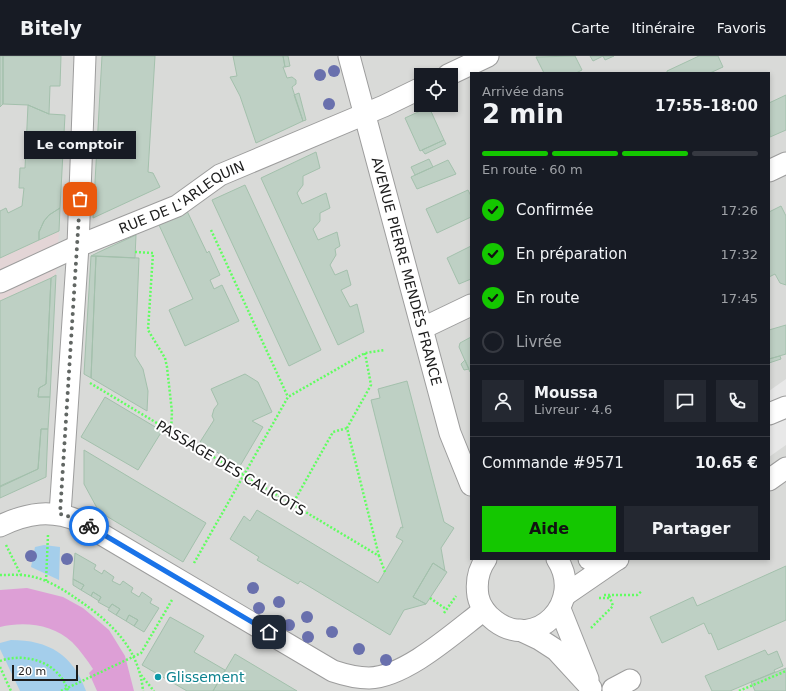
<!DOCTYPE html>
<html lang="fr">
<head>
<meta charset="utf-8">
<style>
	body { margin:0; font-family:"DejaVu Sans",sans-serif; background:#242831; color:#f1f3f6; height:100vh; display:flex; flex-direction:column; font-size:15px; white-space:nowrap }
	* { box-sizing:border-box; margin:0 }
	p { font-size:13px; color:#9ea1a6 }
	.icon { flex:none; width:22px; height:22px; fill:none; stroke:currentColor; stroke-width:2; stroke-linecap:round; stroke-linejoin:round }
	.map { position:relative; flex:1; overflow:hidden }
	.details { position:absolute; left:470px; top:16px; width:300px; height:488px; display:flex; flex-direction:column; background:#171b24; border-radius:0px; box-shadow:0 2px 6px #0003 }
	.details>* { flex:none }
	.tools { position:absolute; left:414px; top:12px; display:grid; gap:8px }
	.tools a { display:grid; place-items:center; width:44px; height:44px; border-radius:0px; background:#171b24; box-shadow:0 2px 6px #0003; font-size:20px }
	.scale { position:absolute; left:12px; bottom:10px; width:66px; box-sizing:border-box; padding-left:4px; border:2px solid #1c1c1c; border-top:0; font-size:11px; line-height:14px; white-space:nowrap; color:#1c1c1c; -webkit-text-stroke:3px #fff; paint-order:stroke }
	.pin { position:absolute; display:grid; place-items:center; width:34px; height:34px; color:#fff; margin:-17px; border-radius:8px; box-shadow:0 2px 6px #0006 }
	.courier { position:absolute; display:grid; place-items:center; width:40px; height:40px; margin:-20px; border:3px solid #1a73e8; border-radius:50%; background:#fff; color:#222; box-shadow:0 1px 5px #0007 }
	.bubble { position:absolute; height:28px; border-radius:0px; background:#171b24; box-shadow:0 2px 6px #0003; font-size:13px; font-weight:600; line-height:28px; text-align:center }
	.summary em { font-style:normal; font-weight:600 }
	.summary div { display:flex; flex-direction:column-reverse }
	.summary { display:flex; align-items:center; justify-content:space-between; height:68px; padding:0 12px }
	h1 { font-size:26px; font-weight:600; line-height:30px }
	.bar { display:grid; grid-template-columns:repeat(4,1fr); gap:6px 4px; align-content:center; height:48px; padding:0 12px }
	.bar i { height:5px; border-radius:3px; background:#363941 }
	.bar .current { background:#14c700 }
	.bar p { grid-column:span 4 }
	.line { display:flex; align-items:center; gap:10px; padding:0 12px; border-top:1px solid #363941 }
	.line div { flex:1 }
	.round { display:grid; place-items:center; flex:none; width:42px; height:42px; border-radius:0px; background:#242831 }
	ol { padding:0 12px; list-style:none }
	li { display:flex; align-items:center; gap:12px; height:44px }
	li p { margin-inline-start:auto }
	li .icon { padding:4px; border-radius:50%; background:#14c700; color:#111; stroke-width:4 }
	li:last-child { color:#9ea1a6 }
	li i { width:22px; height:22px; border:2px solid #363941; border-radius:50% }
	.action { display:flex; gap:8px; margin-top:auto; padding:8px 12px }
	.action a { flex:1; height:46px; border-radius:0px; background:#14c700; color:#111; font-size:16px; font-weight:600; line-height:46px; text-align:center }
	.action a+a { background:#242831; color:#f1f3f6 }
	header { display:flex; align-items:center; gap:24px; box-sizing:border-box; height:56px; padding:0 20px; background:#171b24; border-bottom:1px solid #363941 }
	header strong { font-size:19px }
	nav { display:flex; gap:22px; margin-inline-start:auto; font-size:14px }
	.map>svg:first-child { display:block }
	.residential { fill:#d9dad8; fill-rule:evenodd }
	.grass { fill:#a4ceeb }
	.parking { fill:#e8e8e8 }
	.plaza { fill:#e3d5d6 }
	.water { fill:#dd9fd6 }
	.building { fill:#bed0c4; stroke:#a3c0ac }
	.lines { fill:none; stroke-linecap:round; stroke-linejoin:round }
	.minor-casing { stroke:#9d9d9d; stroke-width:23 }
	.path { stroke:#61fe61; stroke-width:2.5; stroke-dasharray:2 2; stroke-linecap:butt }
	.minor { stroke:#fff; stroke-width:21 }
	.tree { fill:#6970ad }
	.done { stroke:#616663; stroke-width:4; stroke-dasharray:0 7.2 }
	.route { stroke:#1a73e8; stroke-width:5 }
	.culture-dot { fill:#0f9aa8; stroke:#fff; stroke-width:1.5 }
	.labels { text-anchor:middle; dominant-baseline:central; stroke-width:4; stroke-linejoin:round; paint-order:stroke }
	.street-label { font-size:14px; fill:#1c1c1c; stroke:#fff }
	.culture-label { font-size:14px; fill:#0d838f; stroke:#fff; text-anchor:start }
</style>
</head>
<body>
<header>
<strong>Bitely</strong>
<nav><a>Carte</a><a>Itinéraire</a><a>Favoris</a></nav>
</header>
<div class="map">
<svg width="786" height="635" viewBox="0 0 786 635">
	<rect width="100%" height="100%" fill="#e1eee8"/>
	<path class="residential" d="M0,0H786V635H0ZM471,17H769V503H471ZM421,19H451V49H421Z"/>
	<path class="grass" d="M44,489L60,491L59,524L31,511L35,491Z
		M11,584C49,584 73,599 86,635H20L0,593V587Z"/>
	<path class="parking" d="M786,323V389L769,401V335Z"/>
	<path class="plaza" d="M59,175L56,219L0,245V202Z"/>
	<path class="water" d="M27,532L63,541L83,552L109,574L125,600L134,635H97L89,617L93,613C87,604 80,594 72,586C53,568 24,565 0,571V534Z"/>
	<path class="building" d="M0,0H3V48L0,51Z
		M3,0H61L60,30H50L49,58L28,49L3,48Z
		M102,0H155L148,116L153,117L160,131L93,162Z
		M233,0H283L285,11H283L287,22L292,21L296,24V28L292,31L303,65L256,87L240,40L230,21L237,20Z
		M283,0H288L290,10L285,11Z
		M575,0L582,14L576,17H544L536,1Z
		M590,0H614L605,4L603,0L593,5Z
		M699,0H718L723,11L710,17H667V15Z
		M299,37L306,64L303,65L294,39Z
		M786,39V74L770,81L769,47Z
		M28,49L49,58L65,59L60,152L49,159L44,165L39,176V184L0,202V155L6,152L8,157L22,150L24,132H19L20,112H25Z
		M429,51L444,84L420,95L405,62Z
		M444,84L446,88L425,98L422,94Z
		M316,96L320,112L303,120V129L297,137L302,148L326,137L330,152L320,157V165L313,173L318,184L337,176L340,190L335,193L336,199L330,209L335,219L347,214L351,229L341,234L350,251L357,248L364,276L338,289L261,122Z
		M429,103L433,111L415,119L411,111Z
		M448,104L456,118L417,133L411,121Z
		M245,129L321,294L289,310L212,144Z
		M468,134L471,140V161L437,177L426,153Z
		M781,150L786,160V229L780,227L775,218L769,221V156Z
		M60,152L59,175L39,184V176L44,165L49,159Z
		M187,155L207,197L209,195L220,219L210,224L214,233L222,229L239,265L185,290L169,254L193,243L159,169Z
		M136,179L135,202L91,200L99,196Z
		M471,190V223L459,228L447,202Z
		M91,200H96L91,322L84,318Z
		M96,200L139,202L135,300L143,313L148,335L147,355L91,322Z
		M56,219L50,341H38L39,332L46,328L51,222Z
		M51,222L46,328L39,332L38,341H50L48,373H41L38,413L0,431V245Z
		M786,269V298L769,303V274Z
		M471,281V316H470L459,291L460,287Z
		M780,300L781,303L769,307V303Z
		M465,304L469,313L464,314L461,308Z
		M245,318L258,326L272,356L252,365L263,371L240,410L200,386L214,364L212,360L214,353L218,348L211,333Z
		M407,325L444,466L454,472L441,492L445,515L433,507L413,541L426,548L404,554L390,579L300,525L298,528L257,504L259,501L230,483L244,460L250,465L257,454L378,527L403,485L396,481L401,471L403,472L371,344L380,342L378,333Z
		M105,341L162,375L138,414L81,381Z
		M41,373H48L46,421L0,442V430L38,413Z
		M84,394L206,467L183,506L108,461L97,452L84,428Z
		M75,497L96,509L94,513L102,518L104,514L114,521L112,525L120,529L123,525L133,532L131,536L139,541L142,536L152,543L150,547L159,552L144,576L134,570L138,564L129,559L126,565L116,559L120,553L112,548L109,552L98,546L101,541L93,536L91,540L81,534L84,529L73,523Z
		M433,507L447,516L426,548L413,541Z
		M786,510V564L718,594L711,577L709,578L704,567L662,587L650,561L693,541L697,550Z
		M73,523L84,529L81,534L73,529Z
		M93,536L101,541L99,545L91,540Z
		M112,548L120,553L116,559L108,554Z
		M129,559L138,564L134,570L126,565Z
		M170,561L204,580L194,596L225,614L213,635H187L142,609Z
		M765,594L768,599L777,595L783,610L774,614L775,616L730,635H712L705,620Z
		M235,598L297,635H213Z
		M786,612V635H755L751,626Z"/>
	<g class="lines">
		<g class="minor-casing">
			<g id="minor">
				<path id="s1" d="M349,0L450,377L471,429"/>
				<path d="M448,19L488,0"/>
				<path d="M769,115L786,107"/>
				<path id="s2" d="M0,226L78,190L177,150L220,119L384,50L421,32"/>
				<path d="M423,272L471,249"/>
				<path d="M769,358L786,351"/>
				<path d="M769,424L786,412"/>
				<path d="M60,458L78,190L85,0"/>
				<path d="M0,470C27,457 51,453 79,465L333,615C345,619 356,622 369,622C406,621 455,576 484,554"/>
				<path d="M486,503C478,514 476,527 478,540C480,550 487,559 495,565C536,596 585,546 557,503"/>
				<path d="M589,503H618"/>
				<path d="M565,539L616,504"/>
				<path d="M560,553L588,623"/>
				<path d="M520,574L539,583L556,594L591,632"/>
				<path d="M613,633L630,624"/>
			</g>
		</g>
		<path class="path" d="M211,174L288,341
			M135,196L153,197L148,274L165,302L167,311L172,356L171,375
			M365,297L371,329L347,372L379,500
			M90,327L379,500L385,516
			M292,449L333,376L347,372
			M6,489L21,519
			M194,507L288,341L365,297L385,294
			M0,519C11,519 23,518 34,521C50,525 64,534 77,543C111,566 139,592 143,635
			M46,525L48,479
			M604,539H637L642,535
			M430,542L446,553
			M599,542H611
			M444,557L456,540
			M591,572L613,550L609,539
			M0,605C26,596 59,606 68,635
			M0,611L11,635
			M141,619L154,635
			M61,635L141,597L172,544
			M739,635L786,615"/>
		<use href="#minor" class="minor"/>
	</g>
	<g class="tree">
		<circle cx="334" cy="15" r="6"/>
		<circle cx="320" cy="19" r="6"/>
		<circle cx="329" cy="48" r="6"/>
		<circle cx="31" cy="500" r="6"/>
		<circle cx="67" cy="503" r="6"/>
		<circle cx="253" cy="532" r="6"/>
		<circle cx="279" cy="546" r="6"/>
		<circle cx="259" cy="552" r="6"/>
		<circle cx="307" cy="561" r="6"/>
		<circle cx="289" cy="569" r="6"/>
		<circle cx="332" cy="576" r="6"/>
		<circle cx="308" cy="581" r="6"/>
		<circle cx="359" cy="593" r="6"/>
		<circle cx="386" cy="604" r="6"/>
	</g>
	<g class="lines">
		<path class="done" d="M80,143L60,458L71,461L89,470"/>
		<path class="route" d="M89,470L269,576"/>
	</g>
	<circle class="culture-dot" cx="158" cy="621" r="4"/>
	<g class="labels">
		<g class="street-label">
			<text stroke="none"><textPath href="#s2" startOffset="201">RUE DE L'ARLEQUIN</textPath></text>
			<text stroke="none"><textPath href="#s1" startOffset="223">AVENUE PIERRE MENDÈS FRANCE</textPath></text>
			<text transform="translate(231 412) rotate(31)">PASSAGE DES CALICOTS</text>
		</g>
		<g class="culture-label">
			<text x="166" y="621">Glissement</text>
		</g>
	</g>
</svg>
<div class="tools">
<a><svg class="icon" aria-label="locate" viewBox="0 0 24 24"><circle cx="12" cy="12" r="6"/><path d="M12 2v4M12 18v4M2 12h4M18 12h4"/></svg></a>
</div>
<div class="scale">20 m</div>
<div class="pin" style="left:80px;top:143px;background:#ea580c"><svg class="icon" aria-label="bag" viewBox="0 0 24 24"><path d="M5 8h14l-1 12H6zM9 8a3 3 0 0 1 6 0"/></svg></div>
<div class="pin" style="left:269px;top:576px;background:#1f2937"><svg class="icon" aria-label="home" viewBox="0 0 24 24"><path d="M3 11l9-7 9 7M6 9v11h12V9"/></svg></div>
<div class="courier" style="left:89px;top:470px"><svg class="icon" aria-label="bike" viewBox="0 0 24 24"><circle cx="6" cy="16" r="4"/><circle cx="18" cy="16" r="4"/><path d="M6 16l4-8h5l3 8M10 8l3 8H6M13 5h3"/></svg></div>
<div class="bubble" style="left:24px;top:75px;width:112px">Le comptoir</div>
<section class="details">
<div class="summary"><div><h1>2 min</h1><p>Arrivée dans</p></div><em>17:55–18:00</em></div>
<div class="bar"><i class="current"></i><i class="current"></i><i class="current"></i><i></i><p>En route · 60 m</p></div>
<ol>
<li><svg class="icon" aria-label="check" viewBox="0 0 24 24"><path d="M5 12l5 5 9-10"/></svg>Confirmée<p>17:26</p></li>
<li><svg class="icon" aria-label="check" viewBox="0 0 24 24"><path d="M5 12l5 5 9-10"/></svg>En préparation<p>17:32</p></li>
<li><svg class="icon" aria-label="check" viewBox="0 0 24 24"><path d="M5 12l5 5 9-10"/></svg>En route<p>17:45</p></li>
<li><i></i>Livrée</li>
</ol>
<div class="line" style="height:72px"><a class="round"><svg class="icon" aria-label="person" viewBox="0 0 24 24"><circle cx="12" cy="8" r="4"/><path d="M4 21q1-7 8-7t8 7"/></svg></a><div><b>Moussa</b><p>Livreur · 4.6</p></div><a class="round"><svg class="icon" aria-label="chat" viewBox="0 0 24 24"><path d="M4 5h16v11H9l-5 4z"/></svg></a><a class="round"><svg class="icon" aria-label="phone" viewBox="0 0 24 24"><path d="M5 4h4l2 5-3 2q2 4 5 5l2-3 5 2v4C11 20 4 13 5 4z"/></svg></a></div>
<div class="line" style="height:52px"><div>Commande #9571</div><b>10.65 €</b></div>
<div class="action"><a>Aide</a><a>Partager</a></div>
</section>
</div>
</body>
</html>
